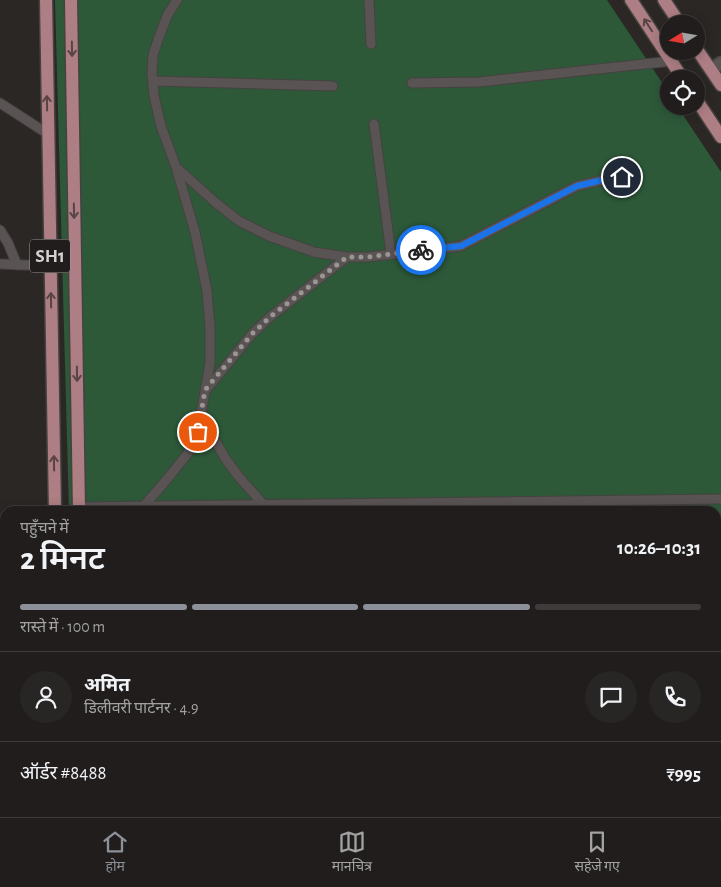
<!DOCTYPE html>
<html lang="hi">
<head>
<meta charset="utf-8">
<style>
	body { margin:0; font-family:"Alegreya Sans","Noto Sans Devanagari",sans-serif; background:#282625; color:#f1f3f6; height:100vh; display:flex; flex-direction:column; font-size:19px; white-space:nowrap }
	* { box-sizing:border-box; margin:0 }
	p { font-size:16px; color:#a2a2a3 }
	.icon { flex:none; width:28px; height:28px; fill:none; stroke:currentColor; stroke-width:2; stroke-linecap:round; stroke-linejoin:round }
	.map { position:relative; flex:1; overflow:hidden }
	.sheet { position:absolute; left:0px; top:506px; width:721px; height:311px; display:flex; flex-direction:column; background:#201d1c; border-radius:15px 15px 0 0; box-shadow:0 2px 12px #0003,0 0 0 1px #3d3b3b }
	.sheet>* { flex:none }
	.needle { width:32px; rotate:259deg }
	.buttons { position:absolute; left:660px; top:15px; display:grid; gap:10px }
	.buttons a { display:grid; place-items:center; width:45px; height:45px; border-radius:50%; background:#201d1c; box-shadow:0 2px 12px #0003,0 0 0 1px #3d3b3b; font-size:25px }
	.pin { position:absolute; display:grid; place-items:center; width:42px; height:42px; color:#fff; margin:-21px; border:2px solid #fff; border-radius:50%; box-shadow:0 1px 5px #0007 }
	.courier { position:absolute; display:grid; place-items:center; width:50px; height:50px; margin:-25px; border:4px solid #1a73e8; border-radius:50%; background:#fff; color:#222; box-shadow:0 1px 6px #0007 }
	.overview em { font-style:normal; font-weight:600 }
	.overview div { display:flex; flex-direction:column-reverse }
	.overview { display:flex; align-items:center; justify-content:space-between; height:85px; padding:0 20px }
	h1 { font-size:32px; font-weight:600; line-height:38px }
	.bar { display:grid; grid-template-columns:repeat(4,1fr); gap:8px 5px; align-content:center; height:60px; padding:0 20px }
	.bar i { height:6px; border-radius:4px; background:#3d3b3b }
	.bar .current { background:#8c9099 }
	.bar p { grid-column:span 4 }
	.line { display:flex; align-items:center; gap:12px; padding:0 20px; border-top:1px solid #3d3b3b }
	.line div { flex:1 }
	.round { display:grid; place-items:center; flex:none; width:52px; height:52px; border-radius:26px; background:#282625 }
	.tabs { display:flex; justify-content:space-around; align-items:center; height:70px; border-top:1px solid #3d3b3b; background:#201d1c; font-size:14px; color:#a2a2a3 }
	.tabs a { display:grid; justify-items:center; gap:2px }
	.tabs .current { color:#8c9099 }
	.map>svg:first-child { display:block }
	.green { fill:#2d5939 }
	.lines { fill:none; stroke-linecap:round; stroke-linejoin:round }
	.lane-casing { stroke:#464240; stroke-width:11 }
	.street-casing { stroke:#464240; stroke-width:15 }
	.primary-casing { stroke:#464240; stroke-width:15 }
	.lane { stroke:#595453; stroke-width:9 }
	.street { stroke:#595453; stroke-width:12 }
	.primary { stroke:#ad7e83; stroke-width:12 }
	.oneway { stroke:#594445 }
	.done { stroke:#999694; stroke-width:5; stroke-dasharray:0 9 }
	.route { stroke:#1a73e8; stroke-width:6 }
	.labels { text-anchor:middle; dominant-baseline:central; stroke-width:5; stroke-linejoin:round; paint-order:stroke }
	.shield { fill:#211d1c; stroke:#9e9b9a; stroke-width:1 }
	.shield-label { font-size:19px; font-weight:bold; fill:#d4d1d0 }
</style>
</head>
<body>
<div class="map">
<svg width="721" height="817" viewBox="0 0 721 817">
	<rect width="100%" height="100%" fill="#2b2725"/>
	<path class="green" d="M55,0H607L669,93V106H677L721,172V564H716V511H69Z"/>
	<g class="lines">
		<g class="lane-casing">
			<path id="lane" d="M369,0L371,44
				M153,81L333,86
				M412,83L479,82L672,61
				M0,103L48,134
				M374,124L391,254
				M176,167L216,203L239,221L269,236L314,252L347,257H368L461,246L577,186L607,179L637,175
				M0,230L8,243L17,265
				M0,264L50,266
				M206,390L252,334L270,317L347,257
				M201,416L225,458L239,477L264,505
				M79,507L721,499
				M143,507L168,478L188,453L198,431L210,363V327L207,291L195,232L176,167L161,126L154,96L152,73L153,55L159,37L168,14L177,0
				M154,812V817
				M251,817V812"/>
		</g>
		<g class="street-casing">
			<path id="street" d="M711,70L721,63
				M0,561H5
				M716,576H721"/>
		</g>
		<g class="primary-casing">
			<path id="primary" d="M46,0L55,511
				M71,0L79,511
				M631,0L683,79
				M664,0L680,24
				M696,48L721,85
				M696,99L721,137
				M61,812V817
				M81,812V817"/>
		</g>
		<use href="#lane" class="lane"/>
		<use href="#street" class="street"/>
		<use href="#primary" class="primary"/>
	</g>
	<defs><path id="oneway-shaft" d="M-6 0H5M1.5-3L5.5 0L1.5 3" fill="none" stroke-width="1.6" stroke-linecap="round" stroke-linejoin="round" transform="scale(1.25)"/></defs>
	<g class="oneway">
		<use href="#oneway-shaft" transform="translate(648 25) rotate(-123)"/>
		<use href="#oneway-shaft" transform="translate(72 49) rotate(89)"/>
		<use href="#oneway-shaft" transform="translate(47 103) rotate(-91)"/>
		<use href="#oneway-shaft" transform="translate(74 211) rotate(89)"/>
		<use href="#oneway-shaft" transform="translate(51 300) rotate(-91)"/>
		<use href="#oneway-shaft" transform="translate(77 374) rotate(89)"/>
		<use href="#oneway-shaft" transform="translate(54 463) rotate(-91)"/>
	</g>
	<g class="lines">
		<path class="done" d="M198,432L205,390L252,334L270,317L347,257H368L421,250"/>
		<path class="route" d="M421,250L461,246L577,186L607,179L622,177"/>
	</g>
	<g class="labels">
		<rect class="shield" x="30" y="239.5" width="40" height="33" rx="4"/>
		<g class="shield-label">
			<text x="50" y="256">SH1</text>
		</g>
	</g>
</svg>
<div class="buttons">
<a><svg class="needle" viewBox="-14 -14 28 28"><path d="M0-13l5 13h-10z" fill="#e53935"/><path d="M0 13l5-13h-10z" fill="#a2a2a3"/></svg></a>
<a><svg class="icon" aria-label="locate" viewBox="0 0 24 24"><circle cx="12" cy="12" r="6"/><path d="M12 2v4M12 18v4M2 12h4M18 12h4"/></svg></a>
</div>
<div class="pin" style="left:198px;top:432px;background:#ea580c"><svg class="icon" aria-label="bag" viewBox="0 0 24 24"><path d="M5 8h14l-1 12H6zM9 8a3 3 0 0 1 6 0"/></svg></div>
<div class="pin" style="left:622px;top:177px;background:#1f2937"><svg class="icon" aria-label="home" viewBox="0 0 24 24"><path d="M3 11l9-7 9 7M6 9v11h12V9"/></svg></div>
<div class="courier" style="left:421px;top:250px"><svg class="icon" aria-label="bike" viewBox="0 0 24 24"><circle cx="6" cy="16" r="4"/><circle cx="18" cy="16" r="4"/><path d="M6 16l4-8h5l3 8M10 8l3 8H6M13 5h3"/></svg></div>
<section class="sheet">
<div class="overview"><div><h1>2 मिनट</h1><p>पहुँचने में</p></div><em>10:26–10:31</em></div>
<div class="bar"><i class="current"></i><i class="current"></i><i class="current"></i><i></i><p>रास्ते में · 100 m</p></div>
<div class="line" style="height:90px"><a class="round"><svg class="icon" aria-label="person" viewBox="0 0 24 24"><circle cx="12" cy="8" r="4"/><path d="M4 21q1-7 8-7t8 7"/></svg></a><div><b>अमित</b><p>डिलीवरी पार्टनर · 4.9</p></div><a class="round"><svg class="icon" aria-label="chat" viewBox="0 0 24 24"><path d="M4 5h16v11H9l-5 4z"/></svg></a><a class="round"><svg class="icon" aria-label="phone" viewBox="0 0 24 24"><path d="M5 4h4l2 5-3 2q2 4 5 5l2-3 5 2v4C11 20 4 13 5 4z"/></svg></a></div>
<div class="line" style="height:65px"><div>ऑर्डर #8488</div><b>₹995</b></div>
</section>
</div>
<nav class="tabs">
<a class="current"><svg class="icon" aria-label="home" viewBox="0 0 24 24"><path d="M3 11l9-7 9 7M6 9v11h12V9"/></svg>होम</a>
<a><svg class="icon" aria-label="map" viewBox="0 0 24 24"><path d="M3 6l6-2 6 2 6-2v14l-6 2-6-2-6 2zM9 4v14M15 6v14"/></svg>मानचित्र</a>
<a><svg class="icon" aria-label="saved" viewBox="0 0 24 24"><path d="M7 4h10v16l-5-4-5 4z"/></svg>सहेजे गए</a>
</nav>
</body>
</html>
